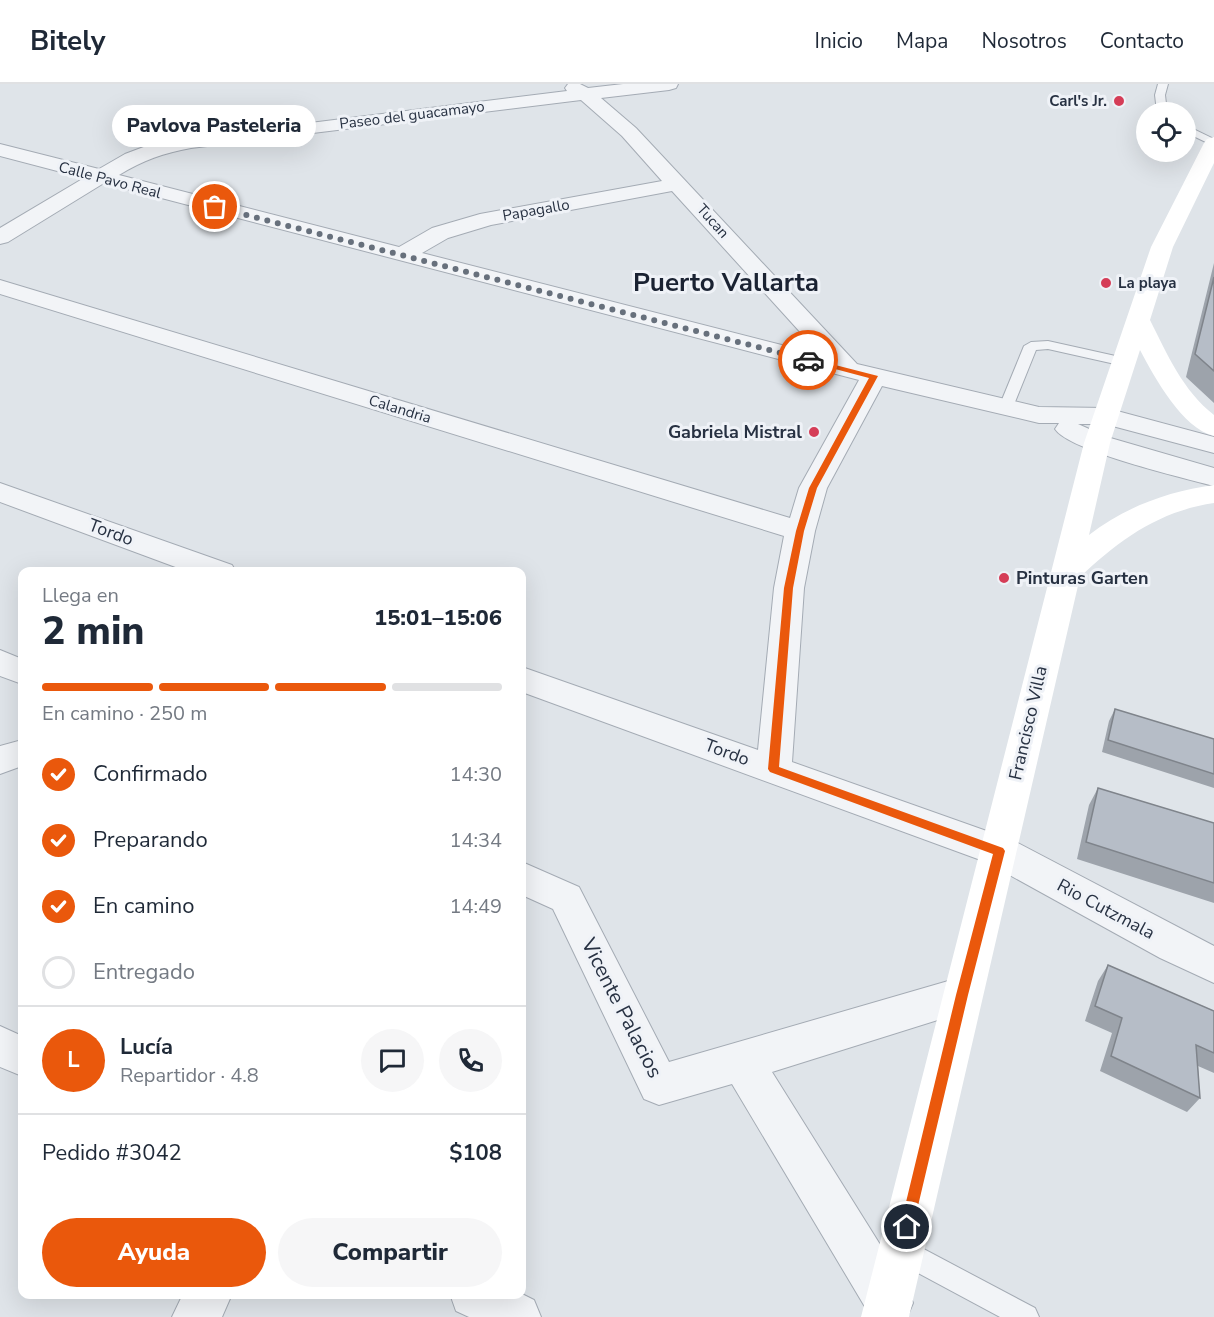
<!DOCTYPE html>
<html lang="es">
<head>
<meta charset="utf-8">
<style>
	body { margin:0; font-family:"Nunito Sans",sans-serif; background:#f6f6f7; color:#1f2937; height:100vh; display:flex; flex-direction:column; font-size:22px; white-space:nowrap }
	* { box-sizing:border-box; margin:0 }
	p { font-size:20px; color:#747a83 }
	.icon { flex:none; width:33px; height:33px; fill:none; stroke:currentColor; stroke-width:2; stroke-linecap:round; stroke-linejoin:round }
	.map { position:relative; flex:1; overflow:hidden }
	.sheet { position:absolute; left:18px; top:483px; width:508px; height:732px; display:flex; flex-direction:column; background:#fff; border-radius:12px; box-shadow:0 6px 24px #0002 }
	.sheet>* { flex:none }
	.controls { position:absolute; left:1136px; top:18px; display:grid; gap:12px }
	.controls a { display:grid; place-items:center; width:60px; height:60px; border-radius:50%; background:#fff; box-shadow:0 6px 24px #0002; font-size:30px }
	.pin { position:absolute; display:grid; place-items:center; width:51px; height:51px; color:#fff; margin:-26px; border:3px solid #fff; border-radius:50%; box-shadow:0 2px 6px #0007 }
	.courier { position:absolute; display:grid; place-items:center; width:60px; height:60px; margin:-30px; border:4px solid #ea580c; border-radius:50%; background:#fff; color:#222; box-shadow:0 2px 8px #0007 }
	.bubble { position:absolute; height:42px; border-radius:21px; background:#fff; box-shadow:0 6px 24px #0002; font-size:20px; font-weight:800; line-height:42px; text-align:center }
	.overview em { font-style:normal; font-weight:800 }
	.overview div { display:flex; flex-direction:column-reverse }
	.overview { display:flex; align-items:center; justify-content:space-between; height:102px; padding:0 24px }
	h1 { font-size:39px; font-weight:800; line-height:45px }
	.bar { display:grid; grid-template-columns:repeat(4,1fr); gap:9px 6px; align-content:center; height:72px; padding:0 24px }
	.bar i { height:8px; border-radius:4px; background:#e0e1e3 }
	.bar .on { background:#ea580c }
	.bar p { grid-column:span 4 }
	.line { display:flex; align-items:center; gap:15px; padding:0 24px; border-top:2px solid #e0e1e3 }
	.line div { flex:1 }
	.round { display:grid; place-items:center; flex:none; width:63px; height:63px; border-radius:32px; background:#f6f6f7 }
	ol { padding:0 24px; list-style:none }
	li { display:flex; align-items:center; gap:18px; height:66px }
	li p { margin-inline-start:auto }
	li .icon { padding:6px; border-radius:50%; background:#ea580c; color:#fff; stroke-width:4 }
	li:last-child { color:#747a83 }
	li i { width:33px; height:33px; border:3px solid #e0e1e3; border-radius:50% }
	.cta { display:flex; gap:12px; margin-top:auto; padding:12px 24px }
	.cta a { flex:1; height:69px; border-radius:36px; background:#ea580c; color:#fff; font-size:24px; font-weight:800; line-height:69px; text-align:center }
	.cta a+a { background:#f6f6f7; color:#1f2937 }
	header { display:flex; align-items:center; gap:36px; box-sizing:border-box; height:84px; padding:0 30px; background:#fff; border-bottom:2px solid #e0e1e3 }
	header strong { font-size:28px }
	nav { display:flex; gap:33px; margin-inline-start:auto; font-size:21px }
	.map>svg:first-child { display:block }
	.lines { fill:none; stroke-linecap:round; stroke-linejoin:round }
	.lane-casing { stroke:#a4abb4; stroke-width:2 }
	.street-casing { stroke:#a4abb4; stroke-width:2 }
	.lane { fill:#f2f4f7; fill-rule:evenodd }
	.street { fill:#f2f4f7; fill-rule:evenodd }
	.secondary { fill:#fff; fill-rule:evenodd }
	.wall { fill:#9da3ab }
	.building { fill:#b6bdc7; stroke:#7f848b; stroke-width:1.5 }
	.route { fill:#ea580c }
	.done { stroke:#67707c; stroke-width:6; stroke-dasharray:0 10.8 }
	.poi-dot { fill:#d53d57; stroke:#eff2f7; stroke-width:2 }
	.labels { text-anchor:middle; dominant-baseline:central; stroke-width:6; stroke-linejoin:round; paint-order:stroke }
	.far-poi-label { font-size:15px; font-weight:bold; fill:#273142; stroke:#eff2f7; text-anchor:end }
	.far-street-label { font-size:15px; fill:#273142; stroke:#eff2f7 }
	.poi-label { font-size:18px; font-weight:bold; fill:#273142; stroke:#eff2f7; text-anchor:end }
	.street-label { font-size:18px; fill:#273142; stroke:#eff2f7 }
	.near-street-label { font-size:21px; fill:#273142; stroke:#eff2f7 }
	.far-town-label { font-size:26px; font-weight:bold; fill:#1a2232; stroke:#eff2f7 }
</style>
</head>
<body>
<header>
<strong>Bitely</strong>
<nav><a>Inicio</a><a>Mapa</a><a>Nosotros</a><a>Contacto</a></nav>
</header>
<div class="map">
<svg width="1214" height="1233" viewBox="0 0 1214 1233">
	<rect width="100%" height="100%" fill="#dfe4e9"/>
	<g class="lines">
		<g class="lane-casing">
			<path id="lane" d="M1158,0H1168L1165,11L1167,28H1157L1155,11Z
				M1185,41L1214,55V62L1185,48Z
				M1048,257L1129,275L1131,278L1124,282L1048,265L1036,266L1013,323L1006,327L1001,326L999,323L1024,262L1031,258Z
				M901,1153L1035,1224L1039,1233H1000L892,1175L888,1166L892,1157Z"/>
		</g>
		<g class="street-casing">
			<path id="street" d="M568,0H580L588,4L623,0H678L676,4L669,6L601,14L636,44L857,280L1039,323L1106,324L1214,353V369L1105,340H1078L1107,353L1214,384V402C1184,394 1069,367 1055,345L1059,339H1039L882,302L827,404L815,447L804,504L792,678L1012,756L1214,862V899L1160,874L986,778L522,608V583L758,666L774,504L784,452L0,210V196L790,434L799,404L859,296L104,99L8,158L0,160V144L84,94L0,72V60L99,85L125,70L157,58L567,7L565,4ZM581,16L622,52L662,97L480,130L432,144L399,163L119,91C143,76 164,69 191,64ZM672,107L821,271L422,169L448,154L491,141Z
				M0,399L232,481L236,488H189L0,418Z
				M0,566L22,575V600L0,592Z
				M22,656V682L0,690V662Z
				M522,778L579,803L669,978L962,893L976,898L982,911L976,924L772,988L906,1202L913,1219L907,1233H871L732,1000L659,1021L644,1015L553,825L522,811Z
				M0,942L22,952V992L0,983Z
				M183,1210H232L222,1233H172Z
				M450,1210H522L534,1216L541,1233H469L456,1227Z"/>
		</g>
		<use href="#lane" class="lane"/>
		<use href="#street" class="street"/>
		<path class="secondary" d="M1214,53V79L1173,163L1150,236C1167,270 1183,307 1214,331V352C1182,344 1155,294 1140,266L1110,359L1089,451C1125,423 1169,407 1214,401V419C1159,427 1119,456 1080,493L909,1233H861L1084,359L1151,163L1204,59L1207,55Z"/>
	</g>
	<path class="wall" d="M1214,179V319L1186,293Z
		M1115,625L1214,655V704L1102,668L1109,637Z
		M1098,704L1214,739V819L1077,775L1089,721Z
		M1108,881L1214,927V989L1198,982L1200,1014L1187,1028L1100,987L1112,949L1085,937L1098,897Z"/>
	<path class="building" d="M1214,193V287L1195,270Z
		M1115,625L1214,655V690L1108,656Z
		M1098,704L1214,739V799L1086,758Z
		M1108,881L1214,927V969L1196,961L1200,1014L1111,972L1122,934L1095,922Z"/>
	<path class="route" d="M808,274L878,292L817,404L804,447L793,504L779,683L1003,764L1005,767L968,911L913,1143L911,1148L907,1150L902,1148L900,1143L956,911L993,770L770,688L768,685L784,504L796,447L809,404L869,294L805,277Z"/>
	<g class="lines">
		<path class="done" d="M215,123L808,276"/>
	</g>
	<g class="poi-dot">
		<circle cx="1119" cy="17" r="6"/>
		<circle cx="1106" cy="199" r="6"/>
		<circle cx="814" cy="348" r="6"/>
		<circle cx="1004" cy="494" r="6"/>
	</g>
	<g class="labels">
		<g class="far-poi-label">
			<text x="1107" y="17">Carl's Jr.</text>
			<text x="1118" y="199" text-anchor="start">La playa</text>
		</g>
		<g class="far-street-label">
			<text transform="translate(412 31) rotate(-7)">Paseo del guacamayo</text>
			<text transform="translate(110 96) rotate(15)">Calle Pavo Real</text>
			<text transform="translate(536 126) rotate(-10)">Papagallo</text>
			<text transform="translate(713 137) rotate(48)">Tucan</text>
			<text transform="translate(400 325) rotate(17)">Calandria</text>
		</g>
		<g class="poi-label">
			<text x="802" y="348">Gabriela Mistral</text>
			<text x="1016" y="494" text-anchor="start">Pinturas Garten</text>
		</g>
		<g class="street-label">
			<text transform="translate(111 448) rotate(20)">Tordo</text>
			<text transform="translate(1028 639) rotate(-77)">Francisco Villa</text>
			<text transform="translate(727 668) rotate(20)">Tordo</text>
			<text transform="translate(1106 825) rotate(28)">Rio Cutzmala</text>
		</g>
		<g class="near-street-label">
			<text transform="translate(622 924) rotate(63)">Vicente Palacios</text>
		</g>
		<g class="far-town-label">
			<text x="726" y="198">Puerto Vallarta</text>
		</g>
	</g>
</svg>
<div class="controls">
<a><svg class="icon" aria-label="locate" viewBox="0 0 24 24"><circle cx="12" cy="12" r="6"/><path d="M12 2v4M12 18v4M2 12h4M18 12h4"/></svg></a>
</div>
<div class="pin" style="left:215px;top:123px;background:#ea580c"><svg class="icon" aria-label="bag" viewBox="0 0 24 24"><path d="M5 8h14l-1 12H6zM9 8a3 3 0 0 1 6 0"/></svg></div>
<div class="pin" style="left:907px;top:1143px;background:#1f2937"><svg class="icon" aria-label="home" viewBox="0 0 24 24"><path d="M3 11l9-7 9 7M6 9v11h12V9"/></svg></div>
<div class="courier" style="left:808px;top:276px"><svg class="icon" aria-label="car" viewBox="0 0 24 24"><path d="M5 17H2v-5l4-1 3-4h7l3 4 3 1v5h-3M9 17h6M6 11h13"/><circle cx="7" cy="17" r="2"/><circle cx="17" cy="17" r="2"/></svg></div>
<div class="bubble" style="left:112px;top:21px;width:204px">Pavlova Pasteleria</div>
<section class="sheet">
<div class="overview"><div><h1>2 min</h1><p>Llega en</p></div><em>15:01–15:06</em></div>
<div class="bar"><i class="on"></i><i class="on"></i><i class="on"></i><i></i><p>En camino · 250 m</p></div>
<ol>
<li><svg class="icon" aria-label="check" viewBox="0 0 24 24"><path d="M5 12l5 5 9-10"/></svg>Confirmado<p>14:30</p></li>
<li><svg class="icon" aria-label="check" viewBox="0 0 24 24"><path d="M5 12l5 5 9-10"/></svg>Preparando<p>14:34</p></li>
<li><svg class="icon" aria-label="check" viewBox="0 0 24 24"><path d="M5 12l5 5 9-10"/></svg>En camino<p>14:49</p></li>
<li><i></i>Entregado</li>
</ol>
<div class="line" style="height:108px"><b class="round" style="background:#ea580c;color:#fff">L</b><div><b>Lucía</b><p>Repartidor · 4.8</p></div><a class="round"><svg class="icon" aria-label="chat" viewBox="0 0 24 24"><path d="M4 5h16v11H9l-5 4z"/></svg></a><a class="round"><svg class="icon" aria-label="phone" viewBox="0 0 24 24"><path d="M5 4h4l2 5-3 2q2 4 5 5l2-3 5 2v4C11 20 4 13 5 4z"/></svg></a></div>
<div class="line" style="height:78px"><div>Pedido #3042</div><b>$108</b></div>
<div class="cta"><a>Ayuda</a><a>Compartir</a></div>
</section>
</div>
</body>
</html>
